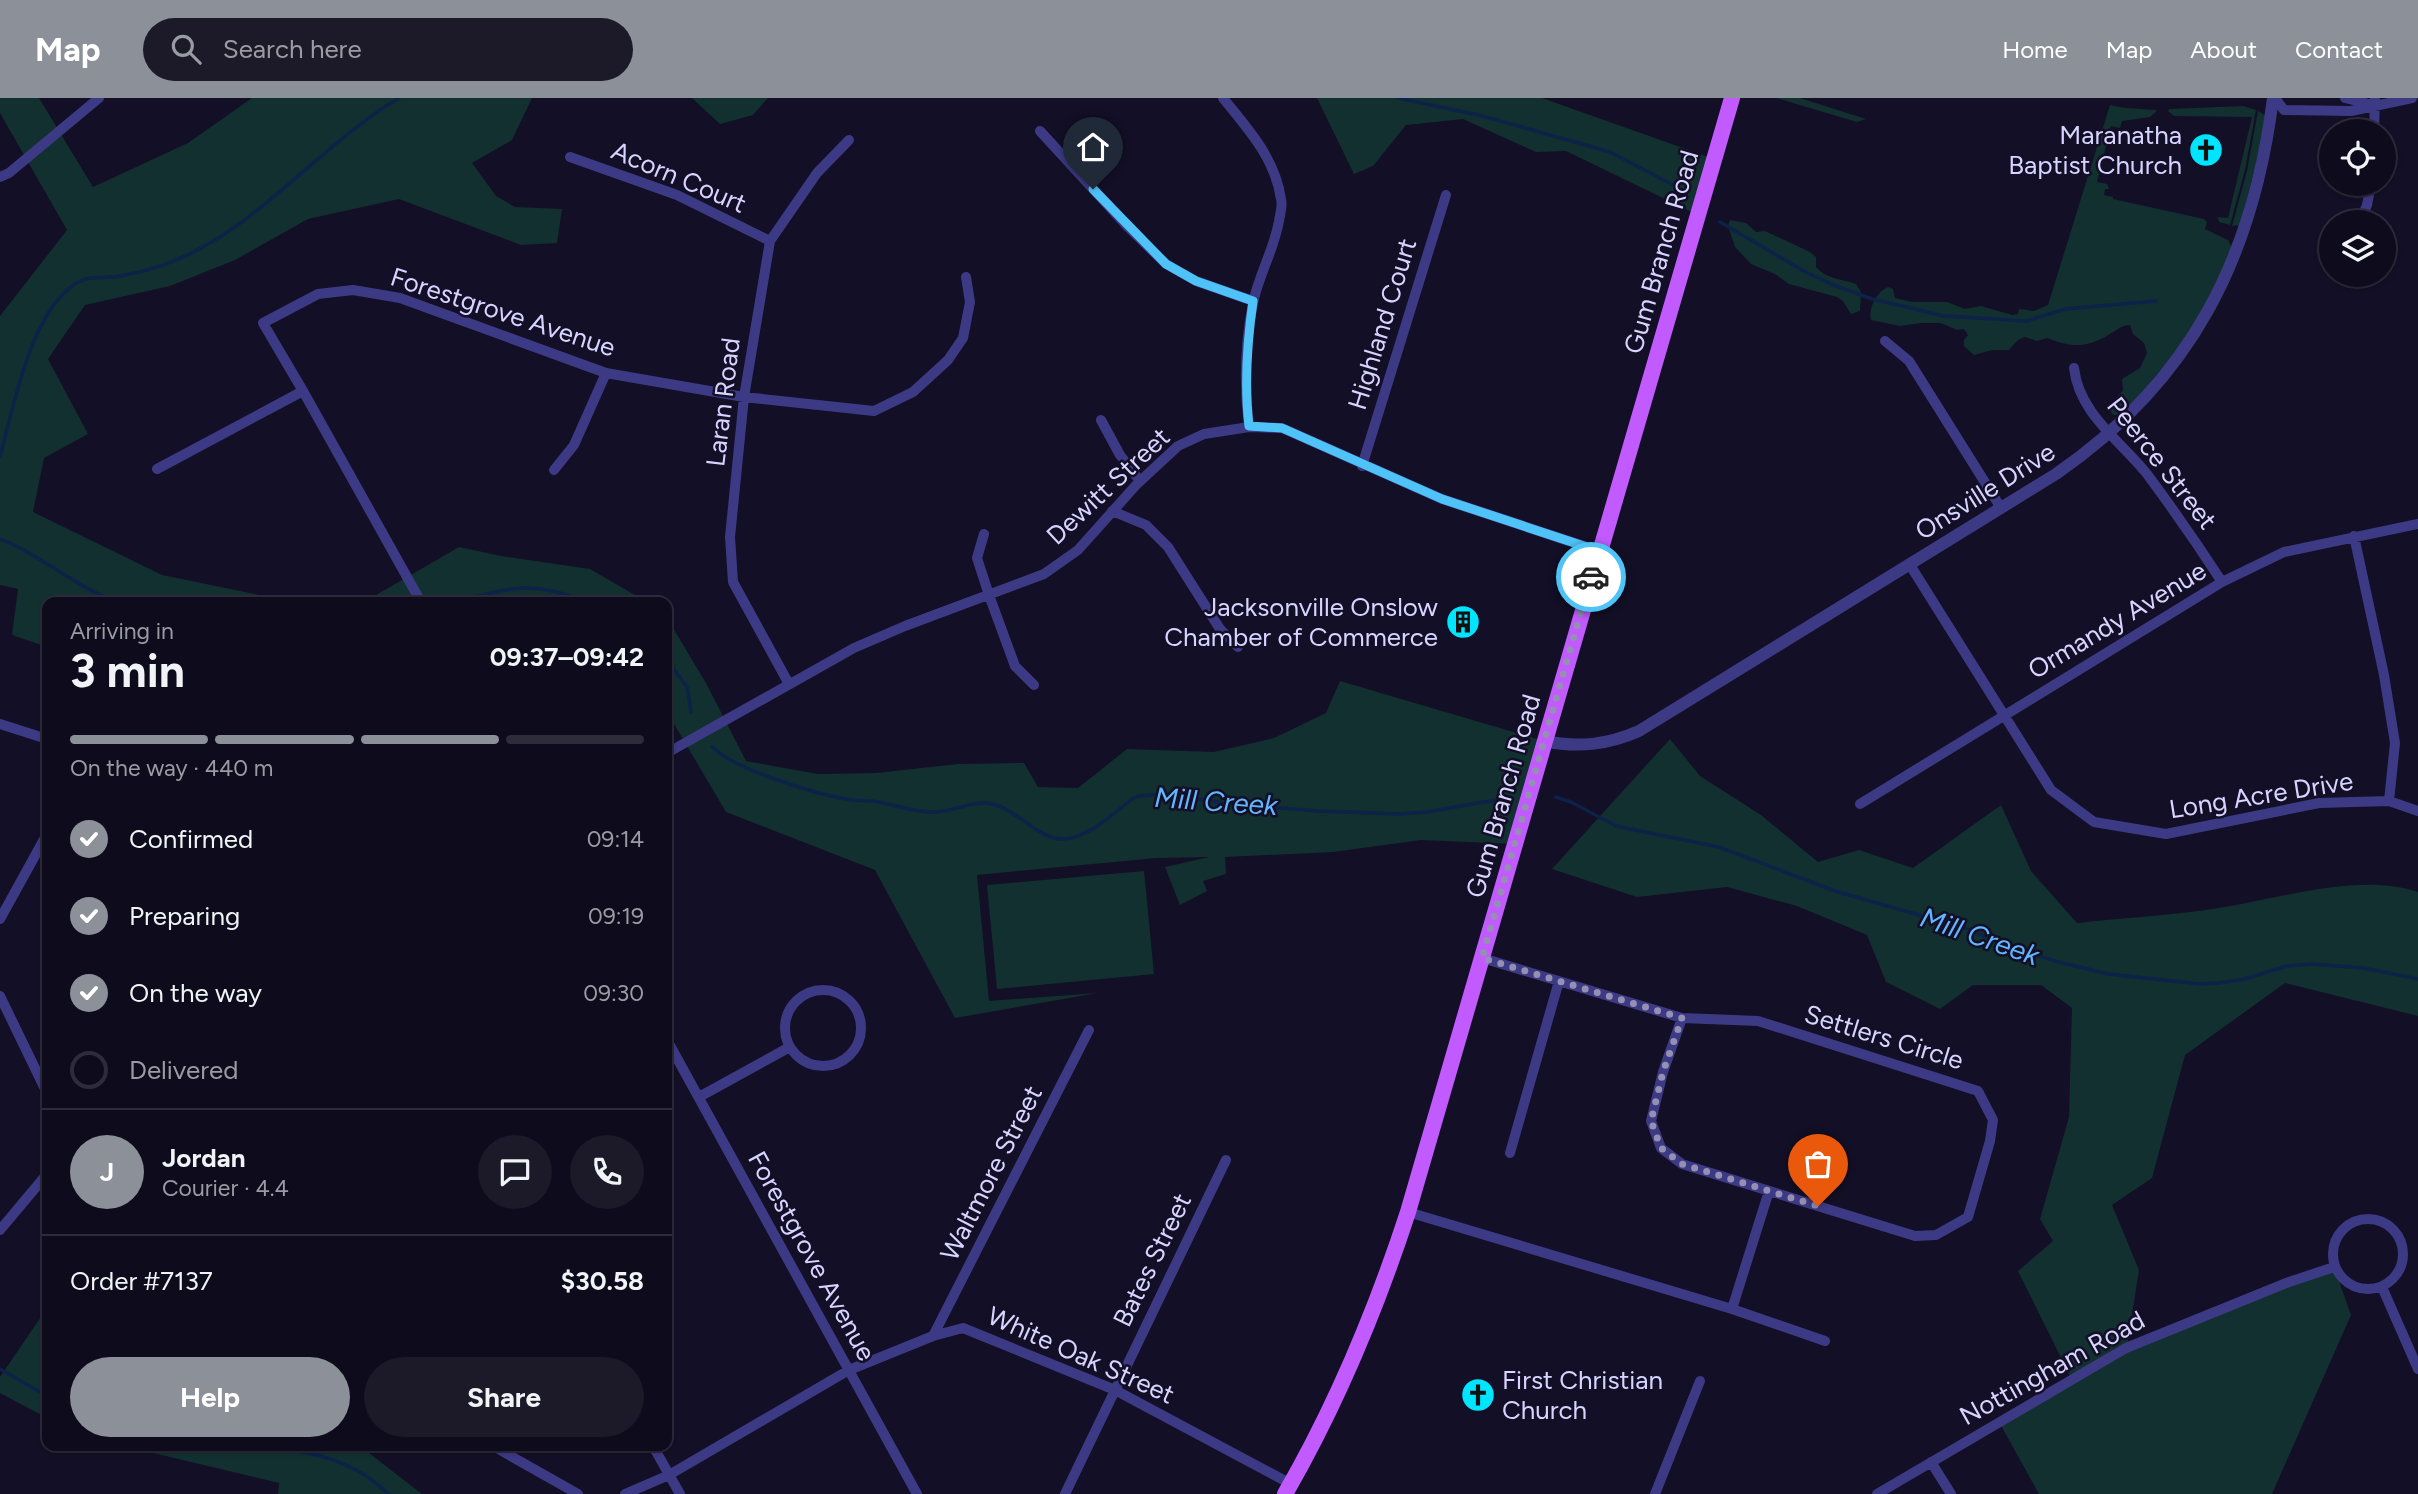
<!DOCTYPE html>
<html lang="en">
<head>
<meta charset="utf-8">
<style>
	body { margin:0; font-family:Figtree,sans-serif; background:#1c1929; color:#f1f3f6; height:100vh; display:flex; flex-direction:column; font-size:26px; white-space:nowrap }
	* { box-sizing:border-box; margin:0 }
	p { font-size:23px; color:#9b9ba3 }
	.icon { flex:none; width:38px; height:38px; fill:none; stroke:currentColor; stroke-width:2; stroke-linecap:round; stroke-linejoin:round }
	.map { position:relative; flex:1; overflow:hidden }
	.panel { position:absolute; left:42px; top:499px; width:630px; height:854px; display:flex; flex-direction:column; background:#0e0b1c; border-radius:14px; box-shadow:0 2px 5px #0004,0 0 0 2px #2e2b3b }
	.panel>* { flex:none }
	.buttons { position:absolute; left:2319px; top:21px; display:grid; gap:14px }
	.buttons a { display:grid; place-items:center; width:77px; height:77px; border-radius:50%; background:#0e0b1c; box-shadow:0 2px 5px #0004,0 0 0 2px #2e2b3b; font-size:35px }
	.pin { position:absolute; display:grid; place-items:center; width:60px; height:60px; color:#fff; margin:-72px -30px; border-radius:50% 50% 50% 0; rotate:-45deg; box-shadow:0 0 7px #0007 }
	.pin .icon { rotate:45deg }
	.courier { position:absolute; display:grid; place-items:center; width:70px; height:70px; margin:-35px; border:5px solid #4fc3f7; border-radius:50%; background:#fff; color:#222; box-shadow:0 2px 9px #0007 }
	.overview em { font-style:normal; font-weight:700 }
	.overview div { display:flex; flex-direction:column-reverse }
	.overview { display:flex; align-items:center; justify-content:space-between; height:119px; padding:0 28px }
	h1 { font-size:46px; font-weight:700; line-height:52px }
	.bar { display:grid; grid-template-columns:repeat(4,1fr); gap:10px 7px; align-content:center; height:84px; padding:0 28px }
	.bar i { height:9px; border-radius:5px; background:#2e2b3b }
	.bar .selected { background:#8c9099 }
	.bar p { grid-column:span 4 }
	.line { display:flex; align-items:center; gap:18px; padding:0 28px; border-top:2px solid #2e2b3b }
	.line div { flex:1 }
	.round { display:grid; place-items:center; flex:none; width:74px; height:74px; border-radius:37px; background:#1c1929 }
	ol { padding:0 28px; list-style:none }
	li { display:flex; align-items:center; gap:21px; height:77px }
	li p { margin-inline-start:auto }
	li .icon { padding:7px; border-radius:50%; background:#8c9099; color:#fff; stroke-width:4 }
	li:last-child { color:#9b9ba3 }
	li i { width:38px; height:38px; border:4px solid #2e2b3b; border-radius:50% }
	.cta { display:flex; gap:14px; margin-top:auto; padding:14px 28px }
	.cta a { flex:1; height:80px; border-radius:42px; background:#8c9099; color:#fff; font-size:28px; font-weight:700; line-height:80px; text-align:center }
	.cta a+a { background:#1c1929; color:#f1f3f6 }
	header { display:flex; align-items:center; gap:42px; box-sizing:border-box; height:98px; padding:0 35px; background:#8c9099; color:#fff }
	header strong { font-size:33px }
	nav { display:flex; gap:38px; margin-inline-start:auto; font-size:24px }
	.search { width:490px; height:63px; background:#1c1929; display:flex; align-items:center; gap:18px; box-sizing:border-box; padding:0 24px; border-radius:38px; color:#9b9ba3; font-size:26px }
	.map>svg:first-child { display:block }
	.green { fill:#12302f }
	.lines { fill:none; stroke-linecap:round; stroke-linejoin:round }
	.stream { stroke:#0c2248; stroke-width:3.5 }
	.minor { stroke:#3d3a85; stroke-width:10 }
	.tertiary { stroke:#3d3a85; stroke-width:12 }
	.primary { stroke:#c25bff; stroke-width:16 }
	.done { stroke:#948fb3; stroke-width:7; stroke-dasharray:0 12.6 }
	.route { stroke:#4fc3f7; stroke-width:9 }
	.labels { text-anchor:middle; dominant-baseline:central; stroke-width:5; stroke-linejoin:round; paint-order:stroke }
	.poi-label { font-size:26px; fill:#d9d4ff; stroke:#130f26; text-anchor:end }
	.street-label { font-size:26px; fill:#d9d4ff; stroke:#130f26 }
	.water-label { font-size:28px; font-style:italic; fill:#62b6ff; stroke:#130f26 }
</style>
</head>
<body>
<header>
<strong>Map</strong>
<div class="search"><svg class="icon" aria-label="search" viewBox="0 0 24 24"><circle cx="10" cy="10" r="6"/><path d="M15 15l6 6"/></svg>Search here</div>
<nav><a>Home</a><a>Map</a><a>About</a><a>Contact</a></nav>
</header>
<div class="map">
<svg width="2418" height="1396" viewBox="0 0 2418 1396">
	<rect width="100%" height="100%" fill="#130f26"/>
	<path class="green" d="M0,0H39L93,89L188,45L252,0H532L512,42L472,65L496,98L515,109L562,111L557,145L521,147L399,101L308,121L235,162L170,188L85,207L48,261L88,336L44,360L33,414L162,477L293,504H47V549L12,537L18,491L0,487V218L67,132L0,15Z
		M692,0H768L753,17L720,26Z
		M1317,0H1542L1714,61L1698,117L1566,53L1536,54L1463,21L1406,27L1373,68L1354,76Z
		M1776,0H1800L1866,21L1857,24Z
		M2110,7L2125,10L2156,12V14L2150,19L2122,23L2120,30L2111,28L2097,84L2107,86L2109,91H2105L2104,97L2113,99V101L2204,121L2207,124L2205,131L2228,142L2233,151L2205,209L2180,248L2125,315L2119,318L2112,316C2106,305 2118,300 2123,292L2122,281L2140,270L2147,255L2144,245L2133,236L2130,227C2122,227 2117,232 2110,236C2087,250 2072,250 2047,240L2037,243L2025,239L2018,242L2009,252H1992L1974,257L1964,248V242L1968,237L1964,231L1957,232L1941,225H1921L1900,228L1871,222C1868,209 1877,194 1888,189L1893,191L1895,200L1912,204H1947L1965,211L1981,208L2012,217L2018,216L2019,211L2034,213L2048,207Z
		M2243,8L2256,12L2245,72L2230,127L2219,124L2218,119L2228,120L2252,19L2174,18L2168,13L2169,11Z
		M2258,13L2265,17L2260,51L2240,127L2232,128L2247,73Z
		M1730,122L1746,125L1756,134L1765,133L1810,154L1816,159V169C1826,181 1842,181 1856,186L1861,194L1860,213L1851,216L1843,203L1837,199L1789,186L1775,176L1751,166L1735,149L1728,128Z
		M459,449L501,458L590,471L647,504H364Z
		M667,520L706,585L746,663L818,676L876,675L958,666L1024,665L1038,689L1078,690L1127,651L1214,654L1274,640L1326,615L1340,583L1544,643L1515,746L1421,742L1333,754L1225,759L1226,776L1203,783L1207,793L1180,807L1165,769L1209,759L1156,760L977,777L989,903L1098,895L955,920L875,772L726,714L667,614Z
		M1670,641L1700,678L1761,717L1818,764L1859,752L1913,770L2001,707L2031,773L2077,825C2120,820 2163,818 2206,812C2269,804 2357,773 2418,794V918L2285,885L2185,957L2152,1080L2112,1107L2139,1172L2127,1249L2334,1169L2351,1217L2272,1396H2039L1999,1324L2072,1282L2018,1173L2053,1143L2040,1121L2069,1019L2072,910L2041,887H1973L1940,911L1886,884L1867,837L1797,808L1727,789L1637,799L1552,771Z
		M1144,773L1154,876L997,891L987,787Z
		M47,1210V1320L0,1295V1279Z
		M124,1348H360L422,1396H278L279,1385Z"/>
	<g class="lines">
		<path class="stream" d="M1398,0L1483,18L1610,54L1679,90
			M1720,124L1802,172L1831,186L1872,201L1944,218L2027,223L2065,211L2156,203
			M0,358C13,311 28,231 63,196C88,171 96,184 126,177C151,172 178,163 201,150C274,110 327,43 399,0
			M0,441C42,457 76,490 118,504
			M459,504C505,489 538,482 584,504
			M667,562L687,589L691,614
			M712,649C738,673 815,696 851,702C858,703 865,702 872,703C892,706 909,713 929,714C951,716 972,701 992,706C1017,711 1039,742 1063,741C1088,740 1113,716 1132,701L1139,698L1163,696L1239,707L1319,713L1400,716L1427,714L1501,701
			M1556,699L1571,704L1616,728L1719,749L1835,793L1965,830L2006,847L2055,863L2108,876L2200,886L2220,885L2244,881L2287,868L2312,866L2363,870L2418,881
			M0,1271L47,1298
			M259,1348C307,1353 353,1360 388,1396"/>
		<path class="minor" d="M1223,0C1248,31 1275,60 1281,101C1283,108 1280,116 1279,123C1274,152 1259,176 1253,205C1245,245 1244,288 1249,329
			M2275,0L2284,12L2351,13L2412,0
			M2345,0L2373,7
			M1040,33L1128,129L1166,166L1196,183L1253,203
			M2374,33L2375,0
			M570,59L677,97L770,143
			M0,79L9,75L99,0
			M2360,124L2367,107L2371,86
			M1885,243L1909,263L2001,410
			M2074,270C2079,316 2121,343 2147,376C2173,411 2198,447 2222,484
			M1101,322L1120,357L1140,383
			M1362,368L1446,97
			M157,371L303,293
			M554,372L574,347L606,275
			M1112,413L1146,427L1168,449L1220,531L1238,549
			M984,436L977,460L989,497L1015,568L1034,587
			M2354,438L2384,577L2395,645L2389,703
			M1910,467L2051,692L2094,724L2166,736L2319,705L2389,703L2418,713
			M421,504L303,293L263,225L318,196L353,192L400,200L606,275L744,299L874,313L913,294L948,262L963,240L970,204L966,179
			M789,586L733,484L730,439L744,299L770,143L817,75L849,42
			M0,626L47,641
			M667,655L854,550L905,528L1044,476L1078,452L1137,386L1178,348L1204,336L1249,329L1282,330L1442,401L1599,453
			M1860,706L2222,484L2284,454L2418,426
			M0,821L47,736
			M1482,860L1682,920L1758,923L1978,993L1993,1022L1990,1043L1968,1119L1936,1137L1915,1138L1682,1066L1661,1050L1651,1023L1663,974L1682,920
			M785 930a38 38 0 1 1 76 0a38 38 0 1 1-76 0Z
			M0,898L47,995
			M667,942L917,1396
			M699,999L788,950
			M1510,1055L1559,883
			M1408,1114L1732,1211L1825,1243
			M2333 1156a35 35 0 1 1 70 0a35 35 0 1 1-70 0Z
			M0,1132L47,1076
			M2382,1189L2418,1271
			M1732,1211L1769,1093
			M933,1238L1089,932
			M493,1348L578,1396
			M653,1348L680,1396
			M1931,1364L1951,1396
			M625,1396L669,1377L849,1272L933,1238L963,1230L1115,1292L1291,1386
			M1065,1396L1226,1062
			M1655,1396L1700,1283
			M1877,1396L2126,1250L2289,1184L2334,1169"/>
		<path class="tertiary" d="M1544,643C1578,650 1607,647 1639,633L2056,376C2191,283 2253,160 2273,0"/>
		<path class="primary" d="M1285,1396C1337,1306 1376,1212 1408,1114L1732,0"/>
	</g>
	<g class="lines">
		<path class="done" d="M1591,479L1482,860L1682,920L1663,974L1651,1023L1661,1050L1682,1066L1818,1108"/>
		<path class="route" d="M1093,91L1166,166L1196,183L1253,203C1247,245 1244,286 1249,328L1282,330L1442,401L1599,453L1591,479"/>
	</g>
	<defs>
		<g id="church-disc" transform="scale(1.75)"><circle r="9.5" fill="#00e5ff" stroke="#130f26"/><path d="M-1.2-6h2.4v3.5h3.3v2.4h-3.3V6h-2.4V-.1h-3.3v-2.4h3.3Z" fill="#111"/></g>
		<g id="building-disc" transform="scale(1.75)"><circle r="9.5" fill="#00e5ff" stroke="#130f26"/><path d="M-4-6H4V6H1V3H-1V6H-4ZM-2.5-4.3h1.7v1.8h-1.7ZM.8-4.3h1.7v1.8H.8ZM-2.5-1h1.7V.8h-1.7ZM.8-1h1.7V.8H.8Z" fill="#111"/></g>
	</defs>
	<g fill-rule="evenodd">
		<use href="#church-disc" x="2206" y="52"/>
		<use href="#building-disc" x="1463" y="524"/>
		<use href="#church-disc" x="1478" y="1297"/>
	</g>
	<g class="labels">
		<g class="poi-label">
			<text x="2182" y="37">Maranatha<tspan x="2182" dy="30">Baptist Church</tspan></text>
			<text x="1438" y="509">Jacksonville Onslow<tspan x="1438" dy="30">Chamber of Commerce</tspan></text>
			<text x="1502" y="1282" text-anchor="start">First Christian<tspan x="1502" dy="30">Church</tspan></text>
		</g>
		<g class="street-label">
			<text transform="translate(679 79) rotate(23)">Acorn Court</text>
			<text transform="translate(1661 154) rotate(-74)">Gum Branch Road</text>
			<text transform="translate(503 214) rotate(18)">Forestgrove Avenue</text>
			<text transform="translate(1382 226) rotate(-73)">Highland Court</text>
			<text transform="translate(723 304) rotate(-83)">Laran Road</text>
			<text transform="translate(2162 365) rotate(52)">Peerce Street</text>
			<text transform="translate(1108 388) rotate(-43)">Dewitt Street</text>
			<text transform="translate(1985 393) rotate(-32)">Onsville Drive</text>
			<text transform="translate(2117 522) rotate(-31)">Ormandy Avenue</text>
			<text transform="translate(2261 697) rotate(-9)">Long Acre Drive</text>
			<text transform="translate(1503 698) rotate(-74)">Gum Branch Road</text>
			<text transform="translate(1884 939) rotate(17)">Settlers Circle</text>
			<text transform="translate(991 1075) rotate(-63)">Waltmore Street</text>
			<text transform="translate(812 1158) rotate(61)">Forestgrove Avenue</text>
			<text transform="translate(1152 1162) rotate(-64)">Bates Street</text>
			<text transform="translate(1081 1257) rotate(24)">White Oak Street</text>
			<text transform="translate(2052 1270) rotate(-29)">Nottingham Road</text>
		</g>
		<g class="water-label">
			<text transform="translate(1216 703) rotate(4)">Mill Creek</text>
			<text transform="translate(1980 838) rotate(19)">Mill Creek</text>
		</g>
	</g>
</svg>
<div class="buttons">
<a><svg class="icon" aria-label="locate" viewBox="0 0 24 24"><circle cx="12" cy="12" r="6"/><path d="M12 2v4M12 18v4M2 12h4M18 12h4"/></svg></a>
<a><svg class="icon" aria-label="layers" viewBox="0 0 24 24"><path d="M12 4l9 5-9 5-9-5zM3 14l9 5 9-5"/></svg></a>
</div>
<div class="pin" style="left:1818px;top:1108px;background:#ea580c"><svg class="icon" aria-label="bag" viewBox="0 0 24 24"><path d="M5 8h14l-1 12H6zM9 8a3 3 0 0 1 6 0"/></svg></div>
<div class="pin" style="left:1093px;top:91px;background:#1f2937"><svg class="icon" aria-label="home" viewBox="0 0 24 24"><path d="M3 11l9-7 9 7M6 9v11h12V9"/></svg></div>
<div class="courier" style="left:1591px;top:479px"><svg class="icon" aria-label="car" viewBox="0 0 24 24"><path d="M5 17H2v-5l4-1 3-4h7l3 4 3 1v5h-3M9 17h6M6 11h13"/><circle cx="7" cy="17" r="2"/><circle cx="17" cy="17" r="2"/></svg></div>
<section class="panel">
<div class="overview"><div><h1>3 min</h1><p>Arriving in</p></div><em>09:37–09:42</em></div>
<div class="bar"><i class="selected"></i><i class="selected"></i><i class="selected"></i><i></i><p>On the way · 440 m</p></div>
<ol>
<li><svg class="icon" aria-label="check" viewBox="0 0 24 24"><path d="M5 12l5 5 9-10"/></svg>Confirmed<p>09:14</p></li>
<li><svg class="icon" aria-label="check" viewBox="0 0 24 24"><path d="M5 12l5 5 9-10"/></svg>Preparing<p>09:19</p></li>
<li><svg class="icon" aria-label="check" viewBox="0 0 24 24"><path d="M5 12l5 5 9-10"/></svg>On the way<p>09:30</p></li>
<li><i></i>Delivered</li>
</ol>
<div class="line" style="height:126px"><b class="round" style="background:#8c9099;color:#fff">J</b><div><b>Jordan</b><p>Courier · 4.4</p></div><a class="round"><svg class="icon" aria-label="chat" viewBox="0 0 24 24"><path d="M4 5h16v11H9l-5 4z"/></svg></a><a class="round"><svg class="icon" aria-label="phone" viewBox="0 0 24 24"><path d="M5 4h4l2 5-3 2q2 4 5 5l2-3 5 2v4C11 20 4 13 5 4z"/></svg></a></div>
<div class="line" style="height:91px"><div>Order #7137</div><b>$30.58</b></div>
<div class="cta"><a>Help</a><a>Share</a></div>
</section>
</div>
</body>
</html>
